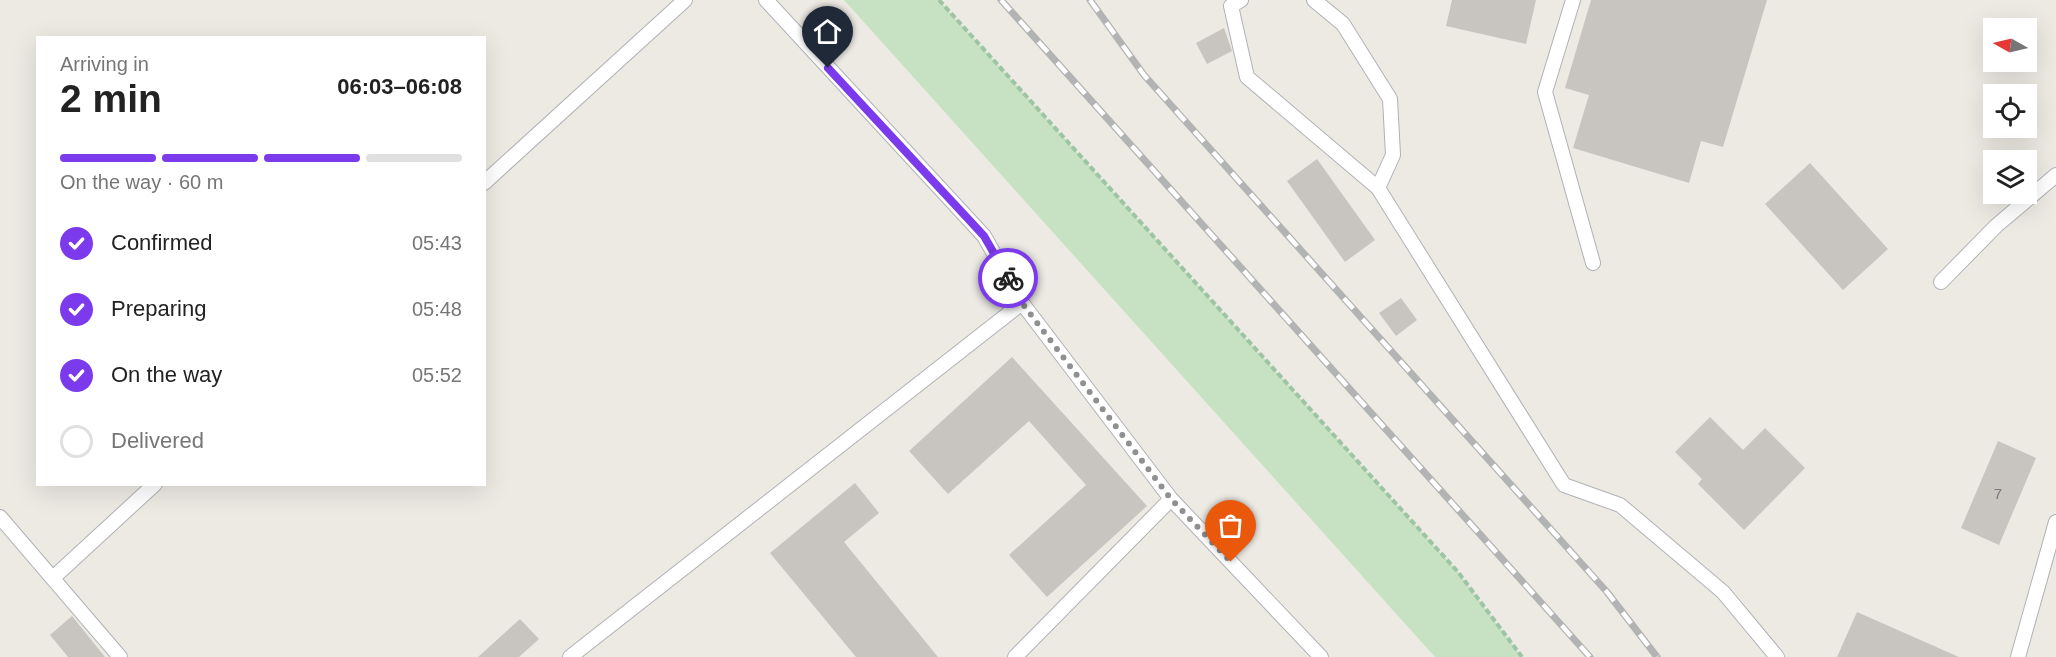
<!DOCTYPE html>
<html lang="en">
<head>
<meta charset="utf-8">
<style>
	body { margin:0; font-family:Arial,sans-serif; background:#f2f2f2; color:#222; height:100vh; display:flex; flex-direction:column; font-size:22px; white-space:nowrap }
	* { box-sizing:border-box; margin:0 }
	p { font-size:20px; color:#767676 }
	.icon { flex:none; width:33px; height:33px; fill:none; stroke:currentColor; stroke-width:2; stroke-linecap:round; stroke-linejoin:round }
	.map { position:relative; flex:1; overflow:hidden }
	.panel { position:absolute; left:36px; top:36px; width:450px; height:450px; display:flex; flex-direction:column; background:#fff; border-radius:0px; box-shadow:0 6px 24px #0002 }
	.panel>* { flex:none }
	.needle { width:39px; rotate:278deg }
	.buttons { position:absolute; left:1983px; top:18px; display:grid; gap:12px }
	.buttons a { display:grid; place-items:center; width:54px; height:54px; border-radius:0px; background:#fff; box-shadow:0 6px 24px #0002; font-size:30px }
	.pin { position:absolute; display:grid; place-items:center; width:51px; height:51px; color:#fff; margin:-62px -26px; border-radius:50% 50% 50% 0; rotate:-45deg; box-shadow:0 0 6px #0007 }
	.pin .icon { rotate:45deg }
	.courier { position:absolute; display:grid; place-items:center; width:60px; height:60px; margin:-30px; border:4px solid #7c3aed; border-radius:50%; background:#fff; color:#222; box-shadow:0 2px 8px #0007 }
	.overview em { font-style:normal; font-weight:700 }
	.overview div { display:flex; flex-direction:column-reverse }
	.overview { display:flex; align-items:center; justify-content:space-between; height:102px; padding:0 24px }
	h1 { font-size:39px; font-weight:700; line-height:45px }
	.bar { display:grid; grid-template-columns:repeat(4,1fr); gap:9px 6px; align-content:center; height:72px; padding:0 24px }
	.bar i { height:8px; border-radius:4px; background:#e0e0e0 }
	.bar .active { background:#7c3aed }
	.bar p { grid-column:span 4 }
	ol { padding:0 24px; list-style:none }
	li { display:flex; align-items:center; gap:18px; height:66px }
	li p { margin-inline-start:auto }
	li .icon { padding:6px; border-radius:50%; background:#7c3aed; color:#fff; stroke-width:4 }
	li:last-child { color:#767676 }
	li i { width:33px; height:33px; border:3px solid #e0e0e0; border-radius:50% }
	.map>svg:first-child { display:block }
	.green { fill:#c7e2c2 }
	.building { fill:#c8c5c0 }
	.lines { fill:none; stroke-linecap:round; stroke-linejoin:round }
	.lane-casing { stroke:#afb2b5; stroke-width:16 }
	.path { stroke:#9ec5a3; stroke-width:4; stroke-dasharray:6 3; stroke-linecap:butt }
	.lane { stroke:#fff; stroke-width:14 }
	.rail-casing { stroke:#b2b3b3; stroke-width:7 }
	.rail { stroke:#fff; stroke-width:4.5; stroke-dasharray:14; stroke-linecap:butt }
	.done { stroke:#8f9090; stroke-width:6; stroke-dasharray:0 10.8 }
	.route { stroke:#7c3aed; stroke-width:8 }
	.labels { text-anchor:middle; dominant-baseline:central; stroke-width:5; stroke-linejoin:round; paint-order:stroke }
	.number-label { font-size:15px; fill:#77797a }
</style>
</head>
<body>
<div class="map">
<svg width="2056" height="657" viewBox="0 0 2056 657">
	<rect width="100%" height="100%" fill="#edeae4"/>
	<path class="green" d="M844,0H939L1458,572L1522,657H1435Z"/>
	<path class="building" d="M1452,0H1536L1526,44L1446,26Z
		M1591,0H1767L1723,147L1701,141L1689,183L1573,148L1589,95L1565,88Z
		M1224,28L1232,51L1207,64L1196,43Z
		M1317,159L1375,240L1345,262L1287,181Z
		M1810,163L1888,249L1843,290L1765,204Z
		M1401,298L1417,320L1396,336L1379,313Z
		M1012,357L1147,506L1047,597L1009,555L1086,485L1029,421L948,494L909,451Z
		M1710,417L1743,450L1765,428L1805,468L1744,530L1698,484L1702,479L1675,452Z
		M1998,441L2036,458L1999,545L1961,528Z
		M855,483L879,513L844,542L938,657H856L770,553Z
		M1857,612L1959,657H1837Z
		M72,616L105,657H68L50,635Z
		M520,619L539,639L519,657H478Z"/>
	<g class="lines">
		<g class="lane-casing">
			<path id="lane" d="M766,0L984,236L1022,303L1171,499L1321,657
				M1241,0L1231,6L1247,77L1378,188L1564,485L1620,505L1723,592L1777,657
				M1314,0L1343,24L1390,99L1393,155L1378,188
				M1573,0L1545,92L1593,263
				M484,183L685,0
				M1941,282L1996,226L2056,175
				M0,517L120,657
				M54,577L155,484
				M570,657L1022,303
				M1015,657L1171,499
				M2018,657L2056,522"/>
		</g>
		<path class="path" d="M939,0L1458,572L1522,657"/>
		<use href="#lane" class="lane"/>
		<g class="rail-casing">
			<path id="rail" d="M1001,0L1590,657
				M1090,0L1144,75L1607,592L1657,657"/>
		</g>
		<use href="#rail" class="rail"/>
	</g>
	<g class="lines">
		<path class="done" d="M1008,278L1022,303L1171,499L1231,562"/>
		<path class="route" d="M828,68L984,236L1008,278"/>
	</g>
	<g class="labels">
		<g class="number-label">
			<text x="1998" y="493">7</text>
		</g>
	</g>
</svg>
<div class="buttons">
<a><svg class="needle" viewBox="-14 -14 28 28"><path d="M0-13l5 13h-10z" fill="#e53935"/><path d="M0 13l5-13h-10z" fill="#767676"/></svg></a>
<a><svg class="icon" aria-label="locate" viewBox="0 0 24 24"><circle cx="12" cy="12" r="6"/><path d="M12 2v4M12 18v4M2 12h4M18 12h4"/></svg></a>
<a><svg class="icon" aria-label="layers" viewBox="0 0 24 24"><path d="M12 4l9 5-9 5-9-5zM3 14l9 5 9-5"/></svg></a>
</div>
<div class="pin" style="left:1231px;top:562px;background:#ea580c"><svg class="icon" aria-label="bag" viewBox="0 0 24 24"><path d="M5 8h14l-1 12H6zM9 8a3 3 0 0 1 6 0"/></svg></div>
<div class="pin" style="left:828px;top:68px;background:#1f2937"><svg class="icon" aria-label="home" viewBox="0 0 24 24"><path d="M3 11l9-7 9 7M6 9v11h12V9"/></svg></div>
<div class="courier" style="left:1008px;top:278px"><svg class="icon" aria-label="bike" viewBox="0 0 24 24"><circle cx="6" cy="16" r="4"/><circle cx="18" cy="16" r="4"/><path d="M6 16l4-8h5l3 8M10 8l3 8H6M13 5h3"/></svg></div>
<section class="panel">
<div class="overview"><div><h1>2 min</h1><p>Arriving in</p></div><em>06:03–06:08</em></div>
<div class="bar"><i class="active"></i><i class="active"></i><i class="active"></i><i></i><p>On the way · 60 m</p></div>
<ol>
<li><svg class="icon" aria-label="check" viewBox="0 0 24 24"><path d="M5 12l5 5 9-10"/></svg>Confirmed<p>05:43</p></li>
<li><svg class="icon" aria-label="check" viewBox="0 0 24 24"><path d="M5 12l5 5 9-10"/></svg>Preparing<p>05:48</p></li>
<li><svg class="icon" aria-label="check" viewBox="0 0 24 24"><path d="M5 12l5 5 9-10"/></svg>On the way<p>05:52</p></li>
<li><i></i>Delivered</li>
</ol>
</section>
</div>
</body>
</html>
